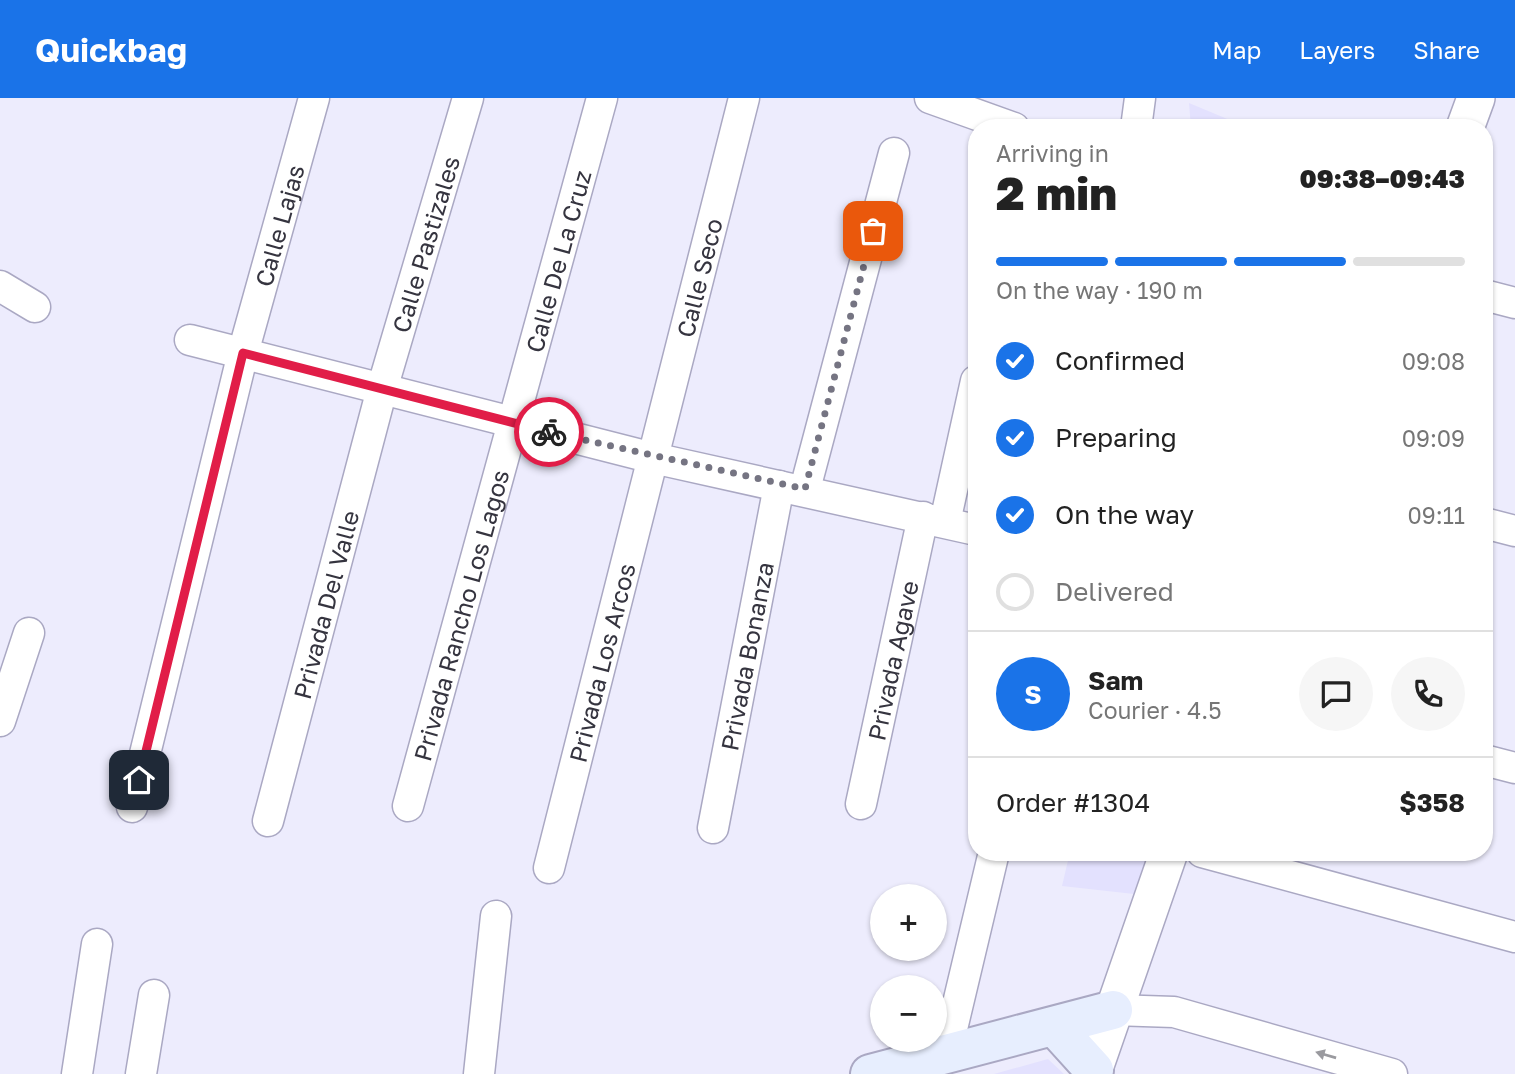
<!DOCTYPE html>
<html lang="en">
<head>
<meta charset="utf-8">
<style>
	body { margin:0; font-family:"Golos Text",sans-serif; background:#f6f6f6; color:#222; height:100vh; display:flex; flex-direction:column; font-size:26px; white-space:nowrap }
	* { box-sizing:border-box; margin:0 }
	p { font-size:23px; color:#767676 }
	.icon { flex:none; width:38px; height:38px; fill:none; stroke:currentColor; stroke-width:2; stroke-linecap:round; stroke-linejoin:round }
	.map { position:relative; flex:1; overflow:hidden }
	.sheet { position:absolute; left:968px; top:21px; width:525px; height:742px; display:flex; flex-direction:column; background:#fff; border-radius:28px; box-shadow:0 2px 5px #0004 }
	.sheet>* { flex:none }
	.buttons { position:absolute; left:870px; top:786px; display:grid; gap:14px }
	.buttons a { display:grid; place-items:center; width:77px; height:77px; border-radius:50%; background:#fff; box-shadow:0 2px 5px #0004; font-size:35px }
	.pin { position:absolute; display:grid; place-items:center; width:60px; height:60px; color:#fff; margin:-30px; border-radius:14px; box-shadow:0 4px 10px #0006 }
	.courier { position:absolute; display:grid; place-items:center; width:70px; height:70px; margin:-35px; border:5px solid #e11d48; border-radius:50%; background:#fff; color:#222; box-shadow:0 2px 9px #0007 }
	.summary em { font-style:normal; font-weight:800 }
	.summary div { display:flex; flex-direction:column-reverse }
	.summary { display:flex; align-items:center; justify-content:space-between; height:119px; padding:0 28px }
	h1 { font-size:46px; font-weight:800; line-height:52px }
	.bar { display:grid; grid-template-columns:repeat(4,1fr); gap:10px 7px; align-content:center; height:84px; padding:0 28px }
	.bar i { height:9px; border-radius:5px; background:#e0e0e0 }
	.bar .active { background:#1a73e8 }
	.bar p { grid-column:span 4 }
	.line { display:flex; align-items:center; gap:18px; padding:0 28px; border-top:2px solid #e0e0e0 }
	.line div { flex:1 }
	.round { display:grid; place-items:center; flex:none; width:74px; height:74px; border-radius:37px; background:#f6f6f6 }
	ol { padding:0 28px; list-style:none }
	li { display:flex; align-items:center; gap:21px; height:77px }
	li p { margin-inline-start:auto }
	li .icon { padding:7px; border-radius:50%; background:#1a73e8; color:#fff; stroke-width:4 }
	li:last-child { color:#767676 }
	li i { width:38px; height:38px; border:4px solid #e0e0e0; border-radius:50% }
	header { display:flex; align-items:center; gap:42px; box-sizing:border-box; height:98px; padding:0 35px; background:#1a73e8; color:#fff }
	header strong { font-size:33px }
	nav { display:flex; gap:38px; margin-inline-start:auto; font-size:24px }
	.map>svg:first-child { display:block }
	.built { fill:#e3e1fe }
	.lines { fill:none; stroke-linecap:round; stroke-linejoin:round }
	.minor-casing { stroke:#aaa8c3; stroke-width:33 }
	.tertiary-casing { stroke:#aaa8c3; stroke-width:40 }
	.secondary-casing { stroke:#aaa8c3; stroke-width:42 }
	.minor { stroke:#fff; stroke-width:30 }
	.tertiary { stroke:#fff; stroke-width:37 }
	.secondary { stroke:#e7eefe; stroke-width:38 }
	.oneway { fill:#9a9a9f }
	.done { stroke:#757482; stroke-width:7; stroke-dasharray:0 12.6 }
	.route { stroke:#e11d48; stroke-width:9 }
	.labels { text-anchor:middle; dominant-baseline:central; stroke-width:6; stroke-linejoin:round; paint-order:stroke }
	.street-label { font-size:24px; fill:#35343f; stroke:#fbfbfb }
</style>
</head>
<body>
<header>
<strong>Quickbag</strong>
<nav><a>Map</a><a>Layers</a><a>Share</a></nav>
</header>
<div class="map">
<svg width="1515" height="976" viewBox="0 0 1515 976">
	<rect width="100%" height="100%" fill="#edecfd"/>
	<path class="built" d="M1189,5L1249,30H1191Z
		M1070,754H1157L1143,797L1062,788Z
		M1048,961L1064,976H994Z"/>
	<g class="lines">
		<g class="minor-casing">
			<g id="minor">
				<path d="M930,0L1014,30"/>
				<path d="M1136,30L1140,0"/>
				<path d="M0,188L35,209"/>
				<path d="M1484,197L1515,205"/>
				<path d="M190,242L653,360L976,432"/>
				<path d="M805,391L894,55"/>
				<path d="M945,424L976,283"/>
				<path d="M1484,425L1515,433"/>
				<path d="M0,623L29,535"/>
				<path d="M1484,662L1515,670"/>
				<path id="s1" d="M861,706L923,419"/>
				<path id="s2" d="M408,708L602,0"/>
				<path id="s3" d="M132,709L243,255L314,0"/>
				<path id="s4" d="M268,723L382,291L468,0"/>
				<path id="s5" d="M713,730L779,388"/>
				<path d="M1202,754L1515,839"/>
				<path id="s6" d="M549,770L744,0"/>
				<path d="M1113,912L1174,914L1392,976"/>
				<path d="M946,956L994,754"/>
				<path d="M77,976L97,846"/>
				<path d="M141,976L154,897"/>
				<path d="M479,976L496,818"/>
			</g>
		</g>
		<g class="tertiary-casing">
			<path id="tertiary" d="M1465,30L1476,0
				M1092,976L1169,754"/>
		</g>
		<g class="secondary-casing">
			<path id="secondary" d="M1055,929L1094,972
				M870,976L1113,912"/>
		</g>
		<use href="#minor" class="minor"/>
		<use href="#tertiary" class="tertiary"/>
		<use href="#secondary" class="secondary"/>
	</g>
	<defs><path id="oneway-solid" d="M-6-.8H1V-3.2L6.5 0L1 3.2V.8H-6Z" transform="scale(1.75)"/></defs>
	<use class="oneway" href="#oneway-solid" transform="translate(1326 957) rotate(-164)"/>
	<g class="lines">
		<path class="done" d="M549,334L805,391L873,133"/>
		<path class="route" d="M139,682L243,255L549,334"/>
	</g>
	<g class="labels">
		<g class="street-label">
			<text stroke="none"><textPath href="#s3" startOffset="600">Calle Lajas</textPath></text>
			<text stroke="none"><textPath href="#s4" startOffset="598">Calle Pastizales</textPath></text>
			<text stroke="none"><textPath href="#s2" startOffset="565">Calle De La Cruz</textPath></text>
			<text stroke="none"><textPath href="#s6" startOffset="609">Calle Seco</textPath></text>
			<text stroke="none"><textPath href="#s4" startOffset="224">Privada Del Valle</textPath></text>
			<text stroke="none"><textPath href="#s2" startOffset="198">Privada Rancho Los Lagos</textPath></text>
			<text stroke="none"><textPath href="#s5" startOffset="175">Privada Bonanza</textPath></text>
			<text stroke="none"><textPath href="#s1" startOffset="147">Privada Agave</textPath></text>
			<text stroke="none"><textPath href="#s6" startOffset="212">Privada Los Arcos</textPath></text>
		</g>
	</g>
</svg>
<div class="buttons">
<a>+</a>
<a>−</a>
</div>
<div class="pin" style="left:873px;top:133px;background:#ea580c"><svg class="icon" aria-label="bag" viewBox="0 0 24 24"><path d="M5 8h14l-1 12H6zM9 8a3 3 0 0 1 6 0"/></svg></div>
<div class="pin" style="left:139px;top:682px;background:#1f2937"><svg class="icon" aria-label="home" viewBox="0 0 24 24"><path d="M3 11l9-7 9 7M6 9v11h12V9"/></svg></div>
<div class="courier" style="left:549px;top:334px"><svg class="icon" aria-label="bike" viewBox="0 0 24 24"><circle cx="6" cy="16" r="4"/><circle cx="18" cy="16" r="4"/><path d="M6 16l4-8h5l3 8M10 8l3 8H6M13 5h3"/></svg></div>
<section class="sheet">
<div class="summary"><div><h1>2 min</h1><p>Arriving in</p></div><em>09:38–09:43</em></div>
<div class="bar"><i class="active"></i><i class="active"></i><i class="active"></i><i></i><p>On the way · 190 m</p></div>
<ol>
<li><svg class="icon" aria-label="check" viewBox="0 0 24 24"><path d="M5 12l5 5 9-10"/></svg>Confirmed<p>09:08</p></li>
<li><svg class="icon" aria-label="check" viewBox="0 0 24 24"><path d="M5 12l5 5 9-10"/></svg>Preparing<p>09:09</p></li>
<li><svg class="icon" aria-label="check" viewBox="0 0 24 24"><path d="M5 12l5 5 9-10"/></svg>On the way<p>09:11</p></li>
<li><i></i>Delivered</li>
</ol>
<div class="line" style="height:126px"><b class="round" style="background:#1a73e8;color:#fff">S</b><div><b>Sam</b><p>Courier · 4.5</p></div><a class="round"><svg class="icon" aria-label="chat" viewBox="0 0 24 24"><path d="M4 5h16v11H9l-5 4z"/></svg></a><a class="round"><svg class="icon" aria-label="phone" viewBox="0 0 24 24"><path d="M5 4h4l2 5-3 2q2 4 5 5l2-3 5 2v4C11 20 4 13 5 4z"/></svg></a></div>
<div class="line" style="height:91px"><div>Order #1304</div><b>$358</b></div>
</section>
</div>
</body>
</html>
